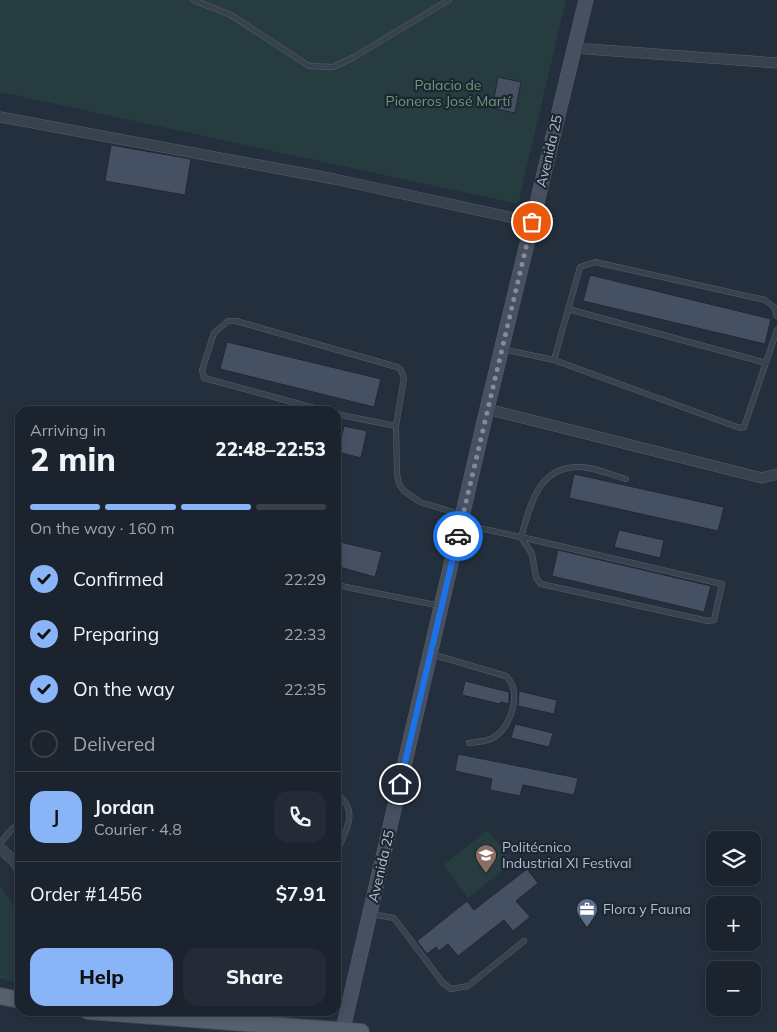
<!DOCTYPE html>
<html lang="en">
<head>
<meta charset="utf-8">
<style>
	body { margin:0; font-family:Mulish,sans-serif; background:#242b36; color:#f1f3f6; height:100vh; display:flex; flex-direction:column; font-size:19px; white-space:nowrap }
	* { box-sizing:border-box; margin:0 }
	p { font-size:16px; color:#a0a4aa }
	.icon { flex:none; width:28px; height:28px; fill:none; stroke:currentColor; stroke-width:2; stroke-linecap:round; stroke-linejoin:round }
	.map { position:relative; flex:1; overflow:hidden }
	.panel { position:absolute; left:15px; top:406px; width:326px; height:610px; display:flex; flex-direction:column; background:#1b232e; border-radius:15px; box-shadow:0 2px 8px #0003,0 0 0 1px #39404a }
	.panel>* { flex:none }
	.controls { position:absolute; left:706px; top:831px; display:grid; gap:10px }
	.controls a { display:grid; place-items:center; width:55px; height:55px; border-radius:10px; background:#1b232e; box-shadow:0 2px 8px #0003,0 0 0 1px #39404a; font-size:25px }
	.pin { position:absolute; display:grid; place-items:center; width:42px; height:42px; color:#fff; margin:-21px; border:2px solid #fff; border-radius:50%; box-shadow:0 1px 5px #0007 }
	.courier { position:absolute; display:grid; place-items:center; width:50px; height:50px; margin:-25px; border:4px solid #1a73e8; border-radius:50%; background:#fff; color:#222; box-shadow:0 1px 6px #0007 }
	.headline em { font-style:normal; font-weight:800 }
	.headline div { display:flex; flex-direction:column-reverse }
	.headline { display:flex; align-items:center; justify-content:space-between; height:85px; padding:0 15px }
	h1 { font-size:32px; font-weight:800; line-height:38px }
	.bar { display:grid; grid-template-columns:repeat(4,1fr); gap:8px 5px; align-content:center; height:60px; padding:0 15px }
	.bar i { height:6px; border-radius:4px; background:#39404a }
	.bar .current { background:#8ab4f8 }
	.bar p { grid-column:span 4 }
	.line { display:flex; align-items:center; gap:12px; padding:0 15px; border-top:1px solid #39404a }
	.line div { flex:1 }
	.round { display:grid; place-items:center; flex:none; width:52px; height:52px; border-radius:15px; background:#242b36 }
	ol { padding:0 15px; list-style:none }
	li { display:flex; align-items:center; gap:15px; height:55px }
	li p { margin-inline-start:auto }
	li .icon { padding:5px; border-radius:50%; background:#8ab4f8; color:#111; stroke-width:4 }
	li:last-child { color:#a0a4aa }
	li i { width:28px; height:28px; border:2px solid #39404a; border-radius:50% }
	.button { display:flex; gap:10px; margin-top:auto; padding:10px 15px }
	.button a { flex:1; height:58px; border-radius:15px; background:#8ab4f8; color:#111; font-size:20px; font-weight:800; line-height:58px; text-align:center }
	.button a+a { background:#242b36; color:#f1f3f6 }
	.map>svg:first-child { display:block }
	.green { fill:#263c3f }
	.building { fill:#455162; stroke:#1f2835 }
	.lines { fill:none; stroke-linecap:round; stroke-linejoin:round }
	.lane-casing { stroke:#565f6c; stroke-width:6 }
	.street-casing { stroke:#565f6c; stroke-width:11 }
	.secondary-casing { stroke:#565f6c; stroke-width:15 }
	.primary-casing { stroke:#414a57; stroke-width:18 }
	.lane { stroke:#38414e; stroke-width:5 }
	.street { stroke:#38414e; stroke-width:10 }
	.secondary { stroke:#465061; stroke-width:14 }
	.primary { stroke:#56606e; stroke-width:16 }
	.done { stroke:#828b98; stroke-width:5; stroke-dasharray:0 9 }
	.route { stroke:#1a73e8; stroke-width:6 }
	.labels { text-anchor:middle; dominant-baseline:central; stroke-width:4.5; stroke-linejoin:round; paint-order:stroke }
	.park-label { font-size:14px; fill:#6b9a76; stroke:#1d2633 }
	.street-label { font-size:14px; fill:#b4bcc9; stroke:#1d2633 }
	.poi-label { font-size:14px; fill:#b4bcc9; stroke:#1d2633; text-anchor:start }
</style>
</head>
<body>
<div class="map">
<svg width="777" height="1032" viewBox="0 0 777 1032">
	<rect width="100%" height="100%" fill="#242f3e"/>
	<path class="green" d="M0,0H566L518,204L0,92Z
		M488,830L513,862L468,898L443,865Z
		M0,887L20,914V984L0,978Z"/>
	<path class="building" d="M498,77L521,82L515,113L492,108Z
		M111,145L191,159L185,195L105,181Z
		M590,275L771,319L765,344L583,301Z
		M227,342L381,379L374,407L220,369Z
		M344,426L367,431L361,458L338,452Z
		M574,474L724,507L718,531L569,498Z
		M619,530L664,540L660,558L614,547Z
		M336,541L382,552L375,577L336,566Z
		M558,550L711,586L704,612L552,576Z
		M465,681L509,692V704L501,702L500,704L462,695Z
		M519,691L557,700L554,714L518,706Z
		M515,724L553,733L549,747L511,738Z
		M458,754L578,778L574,795L523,785L520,796L490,790L492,779L455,771Z
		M527,869L538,883L516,901L530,917L513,931L504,920L458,956L448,944L439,951L436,947L427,954L417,941L467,901L474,910Z"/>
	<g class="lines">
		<g class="lane-casing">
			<path id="lane" d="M193,0L231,15L309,66L333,67L354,57L449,0
				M568,309L766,363
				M502,349L554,360L740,428L744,427L777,330
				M554,360L580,267L595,262L765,300L774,307L777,316
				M325,411L204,378L202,370L214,333L228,321H236L397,367L401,370L404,378L396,426L397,474L399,484L404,491L420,502L463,515L474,527L521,537L532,554L536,578L541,584L708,621L714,620L722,584L521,537C530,507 537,468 577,467C592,466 611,475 626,479
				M336,414L396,426
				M336,585L441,606
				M431,654L506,676C522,691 512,724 496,736C488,742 478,742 469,743
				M336,794C361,810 345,832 336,853
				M0,843L12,829L20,824
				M14,861L20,853
				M371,914L394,918L443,983L451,989L468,986L524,941"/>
		</g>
		<g class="street-casing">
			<path id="street" d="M574,48L777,63
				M0,117L334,179L532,222
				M487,409L762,478L777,474
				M0,848L14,861L20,870"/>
		</g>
		<g class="secondary-casing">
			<path id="secondary" d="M343,1029L487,409L586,0"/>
		</g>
		<g class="primary-casing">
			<path id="primary" d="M0,996L20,1000
				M88,1011L361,1032"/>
		</g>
		<use href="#lane" class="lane"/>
		<use href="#street" class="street"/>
		<use href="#secondary" class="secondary"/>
		<use href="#primary" class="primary"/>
	</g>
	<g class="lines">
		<path class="done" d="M458,536L532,222"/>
		<path class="route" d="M400,784L458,536"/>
	</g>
	<defs>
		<g id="school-pin" transform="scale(1.125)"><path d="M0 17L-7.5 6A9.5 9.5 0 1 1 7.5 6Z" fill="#8d6e63" stroke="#1d2633"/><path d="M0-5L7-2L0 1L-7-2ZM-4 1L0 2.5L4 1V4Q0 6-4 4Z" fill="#fff"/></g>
		<g id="office-pin" transform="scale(1.125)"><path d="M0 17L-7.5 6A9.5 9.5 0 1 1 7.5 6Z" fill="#5c6f8a" stroke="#1d2633"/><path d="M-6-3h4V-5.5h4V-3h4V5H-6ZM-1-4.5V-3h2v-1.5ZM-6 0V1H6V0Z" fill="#fff"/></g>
	</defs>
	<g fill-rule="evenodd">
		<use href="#school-pin" x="486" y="855"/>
		<use href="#office-pin" x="587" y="909"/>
	</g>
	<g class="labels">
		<g class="park-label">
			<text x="448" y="85">Palacio de<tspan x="448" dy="16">Pioneros José Martí</tspan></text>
		</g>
		<g class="street-label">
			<text transform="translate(549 151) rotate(-77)">Avenida 25</text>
			<text transform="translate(381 866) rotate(-77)">Avenida 25</text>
		</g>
		<g class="poi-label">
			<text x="502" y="847">Politécnico<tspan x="502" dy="16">Industrial XI Festival</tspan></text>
			<text x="603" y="909">Flora y Fauna</text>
		</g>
	</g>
</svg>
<div class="controls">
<a><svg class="icon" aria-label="layers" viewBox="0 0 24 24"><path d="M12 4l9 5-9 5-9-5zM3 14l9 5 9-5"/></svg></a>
<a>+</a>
<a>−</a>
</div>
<div class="pin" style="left:532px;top:222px;background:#ea580c"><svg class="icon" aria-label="bag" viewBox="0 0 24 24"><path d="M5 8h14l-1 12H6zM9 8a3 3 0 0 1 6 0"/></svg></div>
<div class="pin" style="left:400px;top:784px;background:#1f2937"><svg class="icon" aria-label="home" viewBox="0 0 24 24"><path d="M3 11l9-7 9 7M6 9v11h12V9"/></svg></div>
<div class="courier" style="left:458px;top:536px"><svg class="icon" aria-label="car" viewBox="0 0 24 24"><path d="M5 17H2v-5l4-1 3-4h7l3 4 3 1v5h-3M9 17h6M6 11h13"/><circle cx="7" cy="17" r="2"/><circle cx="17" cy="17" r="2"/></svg></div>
<section class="panel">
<div class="headline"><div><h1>2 min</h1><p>Arriving in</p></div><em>22:48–22:53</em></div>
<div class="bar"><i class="current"></i><i class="current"></i><i class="current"></i><i></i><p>On the way · 160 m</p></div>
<ol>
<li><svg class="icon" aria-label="check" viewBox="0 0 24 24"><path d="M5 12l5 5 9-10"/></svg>Confirmed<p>22:29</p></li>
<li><svg class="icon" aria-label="check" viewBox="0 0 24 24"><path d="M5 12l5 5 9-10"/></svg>Preparing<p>22:33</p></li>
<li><svg class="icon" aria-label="check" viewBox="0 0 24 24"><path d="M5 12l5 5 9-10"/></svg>On the way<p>22:35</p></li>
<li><i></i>Delivered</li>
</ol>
<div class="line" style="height:90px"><b class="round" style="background:#8ab4f8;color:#111">J</b><div><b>Jordan</b><p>Courier · 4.8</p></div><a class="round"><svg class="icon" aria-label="phone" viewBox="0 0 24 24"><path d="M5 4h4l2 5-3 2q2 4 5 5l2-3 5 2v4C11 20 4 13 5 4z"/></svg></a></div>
<div class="line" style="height:65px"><div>Order #1456</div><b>$7.91</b></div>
<div class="button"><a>Help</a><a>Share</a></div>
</section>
</div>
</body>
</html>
